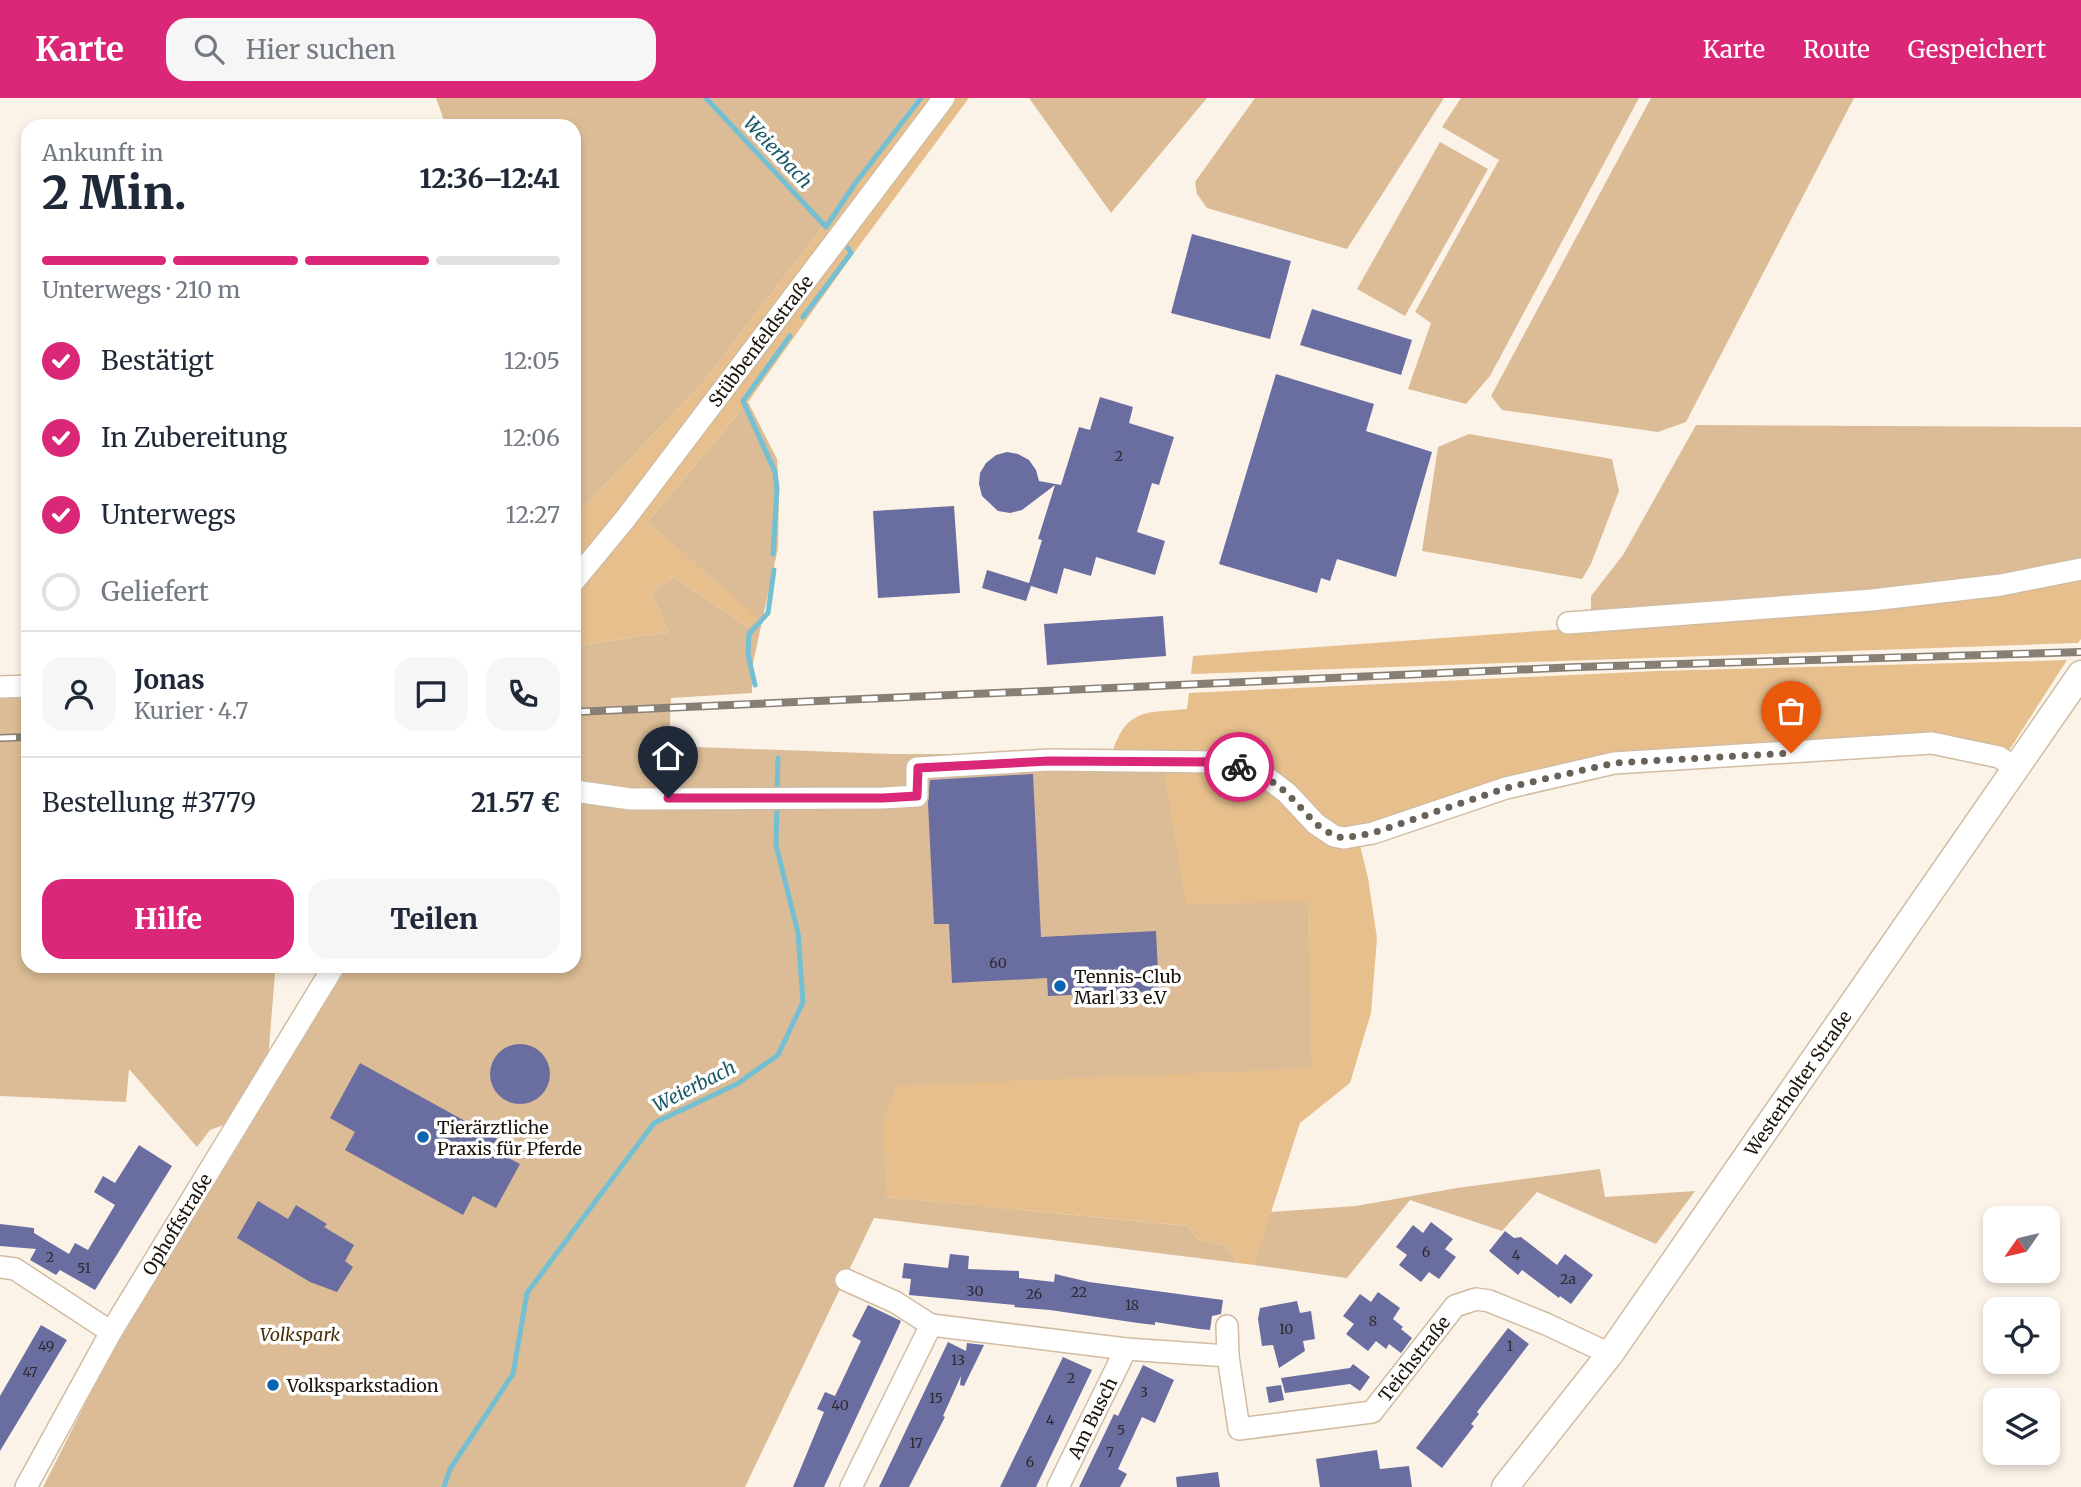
<!DOCTYPE html>
<html lang="de">
<head>
<meta charset="utf-8">
<style>
	body { margin:0; font-family:Merriweather,serif; background:#f6f6f7; color:#1f2937; height:100vh; display:flex; flex-direction:column; font-size:26px; white-space:nowrap }
	* { box-sizing:border-box; margin:0 }
	p { font-size:23px; color:#747a83 }
	.icon { flex:none; width:38px; height:38px; fill:none; stroke:currentColor; stroke-width:2; stroke-linecap:round; stroke-linejoin:round }
	.map { position:relative; flex:1; overflow:hidden }
	.panel { position:absolute; left:21px; top:21px; width:560px; height:854px; display:flex; flex-direction:column; background:#fff; border-radius:21px; box-shadow:0 4px 10px #0003 }
	.panel>* { flex:none }
	.needle { width:46px; rotate:236deg }
	.controls { position:absolute; left:1983px; top:1108px; display:grid; gap:14px }
	.controls a { display:grid; place-items:center; width:77px; height:77px; border-radius:14px; background:#fff; box-shadow:0 4px 10px #0003; font-size:35px }
	.pin { position:absolute; display:grid; place-items:center; width:60px; height:60px; color:#fff; margin:-72px -30px; border-radius:50% 50% 50% 0; rotate:-45deg; box-shadow:0 0 7px #0007 }
	.pin .icon { rotate:45deg }
	.courier { position:absolute; display:grid; place-items:center; width:70px; height:70px; margin:-35px; border:5px solid #db2777; border-radius:50%; background:#fff; color:#222; box-shadow:0 2px 9px #0007 }
	.headline em { font-style:normal; font-weight:800 }
	.headline div { display:flex; flex-direction:column-reverse }
	.headline { display:flex; align-items:center; justify-content:space-between; height:119px; padding:0 21px }
	h1 { font-size:46px; font-weight:800; line-height:52px }
	.bar { display:grid; grid-template-columns:repeat(4,1fr); gap:10px 7px; align-content:center; height:84px; padding:0 21px }
	.bar i { height:9px; border-radius:5px; background:#e0e1e3 }
	.bar .selected { background:#db2777 }
	.bar p { grid-column:span 4 }
	.line { display:flex; align-items:center; gap:18px; padding:0 21px; border-top:2px solid #e0e1e3 }
	.line div { flex:1 }
	.round { display:grid; place-items:center; flex:none; width:74px; height:74px; border-radius:21px; background:#f6f6f7 }
	ol { padding:0 21px; list-style:none }
	li { display:flex; align-items:center; gap:21px; height:77px }
	li p { margin-inline-start:auto }
	li .icon { padding:7px; border-radius:50%; background:#db2777; color:#fff; stroke-width:4 }
	li:last-child { color:#747a83 }
	li i { width:38px; height:38px; border:4px solid #e0e1e3; border-radius:50% }
	.action { display:flex; gap:14px; margin-top:auto; padding:14px 21px }
	.action a { flex:1; height:80px; border-radius:21px; background:#db2777; color:#fff; font-size:28px; font-weight:800; line-height:80px; text-align:center }
	.action a+a { background:#f6f6f7; color:#1f2937 }
	header { display:flex; align-items:center; gap:42px; box-sizing:border-box; height:98px; padding:0 35px; background:#db2777; color:#fff }
	header strong { font-size:33px }
	nav { display:flex; gap:38px; margin-inline-start:auto; font-size:24px }
	.search { width:490px; height:63px; background:#f6f6f7; display:flex; align-items:center; gap:18px; box-sizing:border-box; padding:0 24px; border-radius:21px; color:#747a83; font-size:26px }
	.map>svg:first-child { display:block }
	.green { fill:#dbbc96 }
	.forest { fill:#e6bf8d }
	.lines { fill:none; stroke-linecap:round; stroke-linejoin:round }
	.stream { stroke:#74bfd2; stroke-width:5 }
	.building { fill:#6a6da0 }
	.minor-casing { stroke:#d1bca1; stroke-width:24 }
	.major-casing { stroke:#d1bca1; stroke-width:29 }
	.minor { stroke:#fff; stroke-width:21 }
	.major { stroke:#fff; stroke-width:26 }
	.rail-casing { stroke:#877f74; stroke-width:8 }
	.rail { stroke:#fff; stroke-width:5; stroke-dasharray:16; stroke-linecap:butt }
	.done { stroke:#6a6258; stroke-width:7; stroke-dasharray:0 12.6 }
	.route { stroke:#db2777; stroke-width:9 }
	.poi-dot { fill:#0a64b1; stroke:#fff; stroke-width:2.5 }
	.labels { text-anchor:middle; dominant-baseline:central; stroke-width:7; stroke-linejoin:round; paint-order:stroke }
	.number-label { font-size:14px; fill:#2f2a30 }
	.street-label { font-size:18px; fill:#1b140a; stroke:#fff }
	.poi-label { font-size:18px; fill:#1b140a; stroke:#fff; text-anchor:start }
	.park-label { font-size:18px; font-style:italic; fill:#492e05; stroke:#fff }
	.water-label { font-size:19px; font-style:italic; fill:#1a5967; stroke:#fff }
</style>
</head>
<body>
<header>
<strong>Karte</strong>
<div class="search"><svg class="icon" aria-label="search" viewBox="0 0 24 24"><circle cx="10" cy="10" r="6"/><path d="M15 15l6 6"/></svg>Hier suchen</div>
<nav><a>Karte</a><a>Route</a><a>Gespeichert</a></nav>
</header>
<div class="map">
<svg width="2081" height="1389" viewBox="0 0 2081 1389">
	<rect width="100%" height="100%" fill="#fcf3e8"/>
	<path class="green" d="M436,0H917L816,138L702,286L580,413L574,414V28H446Z
		M1029,0H1207L1111,115Z
		M1255,0H1444L1347,151L1207,110L1197,96L1195,84Z
		M1461,0H1639L1490,278L1466,306L1408,291L1431,225L1415,214L1499,62L1442,29Z
		M1651,0H1854L1686,324L1658,334L1502,312L1491,298Z
		M1440,44L1488,71L1405,218L1357,191Z
		M748,304L777,361L779,391L778,450L752,570V595L671,600L669,648L891,656H1161L1309,803L1312,970L887,1099L1188,1128L1198,1141L1226,1148L1238,1165L874,1120L745,1389H43L119,1239L344,868H574V548L668,534L651,493L674,479L748,529L758,521L647,424Z
		M1696,327L2081,329V459L1993,483L1610,517L1591,513V498L1623,457Z
		M1469,336L1612,361L1619,393L1591,466L1582,481L1422,453L1438,349Z
		M28,599V868H327L323,874L275,875L268,962L226,1026L210,1032L197,1049L129,971L126,1004L0,998V600Z
		M1600,1071L1605,1099L1695,1093L1656,1146L1537,1094L1502,1133L1410,1102L1347,1180L1254,1167L1270,1114L1356,1108L1457,1090Z"/>
	<path class="forest" d="M917,0H969L859,148L748,304L647,424L759,521L748,529L674,479L651,493L668,534L574,548V414L580,413L702,286L816,138Z
		M2081,478V541L2078,545L1191,576L1193,558L1567,531Z
		M2067,562L2008,654L1923,649L1619,668L1356,731L1368,780L1377,840L1371,915L1350,985L1300,1025L1254,1167L1238,1165L1226,1148L1198,1141L1188,1128L886,1099L883,1024L896,988L1311,970L1309,804L1186,806L1161,656H1112C1126,610 1146,615 1187,611L1189,595L1656,573Z"/>
	<g class="lines">
		<path class="stream" d="M706,0L826,129L854,87L921,0
			M803,219L851,155L848,150
			M773,456L777,390L775,374L743,303L790,238
			M755,587L748,556L749,536L768,515L774,472
			M777,695L778,660
			M444,1389L450,1371L513,1276L527,1195L654,1025L737,986L778,957L803,904L798,835L776,747L777,705"/>
	</g>
	<path class="building" d="M1192,136L1291,163L1270,241L1171,215Z
		M1312,211L1412,242L1401,277L1300,247Z
		M1276,276L1374,306L1366,333L1432,354L1396,479L1337,461L1330,483L1321,480L1317,495L1219,466Z
		M1100,299L1133,309L1129,325L1174,339L1159,387L1152,385L1137,434L1165,443L1155,477L1096,459L1091,478L1064,470L1057,496L1031,488L1026,503L982,490L987,472L1029,485L1042,442L1038,441L1055,387L1022,412L1010,415L998,413L982,398L979,386L980,375L986,365L996,357L1007,354L1018,356L1029,362L1036,372L1039,383L1061,387L1079,329L1090,332Z
		M954,408L960,495L878,500L873,413Z
		M1163,518L1166,558L1047,567L1044,526Z
		M1033,676L1041,839L1156,833L1159,893L1048,898L1047,880L952,885L949,826H934L928,705L930,682Z
		M490 976a30 30 0 1 1 60 0a30 30 0 1 1-60 0Z
		M360,965L503,1044L497,1054L520,1066L496,1110L473,1098L463,1117L345,1052L355,1034L330,1020Z
		M139,1047L172,1068L95,1192L60,1172L56,1177L30,1162L36,1151L0,1148V1126L34,1130V1135L69,1156L75,1145L88,1152L115,1107L94,1094L103,1078L115,1085Z
		M258,1103L288,1121L296,1107L327,1126L324,1129L354,1147L345,1163L353,1169L337,1194L310,1184L237,1140Z
		M1431,1124L1453,1141L1445,1151L1456,1159L1439,1181L1429,1174L1421,1184L1399,1167L1407,1157L1396,1149L1413,1127L1423,1135Z
		M1505,1133L1514,1140L1521,1139L1557,1167L1565,1156L1593,1177L1571,1206L1560,1198L1559,1200L1522,1172L1518,1177L1489,1153Z
		M950,1156L969,1158L968,1171L1019,1173V1180L1054,1184L1055,1176L1089,1184L1223,1202L1221,1216L1212,1218L1210,1232L1200,1231L1155,1224V1227L1138,1225L1050,1212L1014,1209L1015,1207L909,1197L911,1181L902,1180L904,1165L948,1170Z
		M1378,1194L1400,1210L1393,1221L1403,1229L1401,1231L1412,1240L1401,1255L1389,1246L1386,1251L1376,1243L1368,1253L1346,1236L1354,1226L1343,1218L1360,1196L1371,1204Z
		M1297,1203L1300,1215L1311,1213L1315,1241L1303,1243L1305,1253L1279,1270L1273,1247L1262,1248L1258,1221L1260,1210Z
		M868,1207L901,1223L898,1230L824,1389H793L824,1314L817,1311L825,1294L835,1298L861,1243L852,1238Z
		M41,1227L67,1242L0,1353V1298Z
		M1508,1230L1529,1246L1477,1314L1479,1316L1471,1326L1474,1328L1442,1370L1416,1350Z
		M948,1244L966,1253L967,1245L984,1247L964,1288L960,1287L961,1278L943,1318L945,1319L909,1389H879Z
		M1063,1259L1092,1272L1059,1341L1036,1389H1000Z
		M1353,1266L1370,1279L1360,1293L1350,1286L1285,1295L1281,1280L1350,1270Z
		M1143,1267L1174,1282L1155,1325L1142,1319L1118,1371L1127,1376L1120,1389H1079L1114,1316L1118,1318Z
		M1281,1287L1284,1302L1269,1305L1266,1289Z
		M1377,1352L1380,1371L1409,1368L1412,1389H1320L1316,1361Z
		M1218,1374L1220,1389H1177L1176,1379Z"/>
	<g class="lines">
		<g class="minor-casing">
			<g id="minor">
				<path id="s1" d="M574,483L626,420L944,0"/>
				<path d="M1568,525L1872,502L2001,487L2081,471"/>
				<path d="M0,589L28,588"/>
				<path d="M574,693L631,701L883,700L917,698V670L1049,662L1217,664L1261,675L1287,695L1316,726L1334,738L1344,740L1373,735L1506,690L1614,665L1932,645L1999,659L2016,670"/>
				<path d="M0,1169L15,1171L111,1234"/>
				<path d="M846,1182L895,1204L931,1227"/>
				<path id="s2" d="M1227,1228L1228,1258L1239,1331L1372,1314L1455,1208L1476,1201L1489,1203L1546,1226L1610,1256"/>
				<path id="s3" d="M26,1389L111,1234L334,868"/>
				<path d="M851,1389L931,1227L1126,1251L1228,1258"/>
				<path id="s4" d="M1058,1389L1126,1251"/>
			</g>
		</g>
		<g class="major-casing">
			<g id="major">
				<path id="s5" d="M1505,1389L1610,1256L2081,576"/>
			</g>
		</g>
		<use href="#minor" class="minor"/>
		<use href="#major" class="major"/>
		<g class="rail-casing">
			<path id="rail" d="M574,614L1578,569L2081,554
				M0,640L28,639"/>
		</g>
		<use href="#rail" class="rail"/>
	</g>
	<g class="lines">
		<path class="done" d="M1239,669L1261,675L1287,695L1316,726L1334,738L1344,740L1373,735L1506,690L1614,665L1791,655"/>
		<path class="route" d="M668,700H883L917,698L918,670L1049,663L1217,664L1239,669"/>
	</g>
	<g class="poi-dot">
		<circle cx="1060" cy="888" r="7"/>
		<circle cx="423" cy="1039" r="7"/>
		<circle cx="273" cy="1287" r="7"/>
	</g>
	<g class="labels">
		<g class="number-label">
			<text x="1119" y="358">2</text>
			<text x="998" y="865">60</text>
			<text x="1426" y="1154">6</text>
			<text x="1516" y="1157">4</text>
			<text x="50" y="1159">2</text>
			<text x="84" y="1170">51</text>
			<text x="1568" y="1181">2a</text>
			<text x="975" y="1193">30</text>
			<text x="1079" y="1194">22</text>
			<text x="1034" y="1196">26</text>
			<text x="1132" y="1207">18</text>
			<text x="1373" y="1223">8</text>
			<text x="1286" y="1231">10</text>
			<text x="46" y="1248">49</text>
			<text x="1510" y="1248">1</text>
			<text x="958" y="1262">13</text>
			<text x="30" y="1274">47</text>
			<text x="1071" y="1280">2</text>
			<text x="1144" y="1294">3</text>
			<text x="936" y="1300">15</text>
			<text x="840" y="1307">40</text>
			<text x="1050" y="1322">4</text>
			<text x="1121" y="1332">5</text>
			<text x="916" y="1345">17</text>
			<text x="1110" y="1354">7</text>
			<text x="1030" y="1364">6</text>
		</g>
		<g class="street-label">
			<text stroke="none"><textPath href="#s1" startOffset="304">Stübbenfeldstraße</textPath></text>
			<text stroke="none"><textPath href="#s5" startOffset="499">Westerholter Straße</textPath></text>
			<text stroke="none"><textPath href="#s3" startOffset="303">Ophoffstraße</textPath></text>
			<text stroke="none"><textPath href="#s2" startOffset="306">Teichstraße</textPath></text>
			<text stroke="none"><textPath href="#s4" startOffset="77">Am Busch</textPath></text>
		</g>
		<g class="poi-label">
			<text x="1074" y="878">Tennis-Club<tspan x="1074" dy="21">Marl 33 e.V</tspan></text>
			<text x="437" y="1029">Tierärztliche<tspan x="437" dy="21">Praxis für Pferde</tspan></text>
			<text x="287" y="1287">Volksparkstadion</text>
		</g>
		<g class="park-label">
			<text x="300" y="1236">Volkspark</text>
		</g>
		<g class="water-label">
			<text transform="translate(778 54) rotate(47)">Weierbach</text>
			<text transform="translate(694 988) rotate(-27)">Weierbach</text>
		</g>
	</g>
</svg>
<div class="controls">
<a><svg class="needle" viewBox="-14 -14 28 28"><path d="M0-13l5 13h-10z" fill="#e53935"/><path d="M0 13l5-13h-10z" fill="#747a83"/></svg></a>
<a><svg class="icon" aria-label="locate" viewBox="0 0 24 24"><circle cx="12" cy="12" r="6"/><path d="M12 2v4M12 18v4M2 12h4M18 12h4"/></svg></a>
<a><svg class="icon" aria-label="layers" viewBox="0 0 24 24"><path d="M12 4l9 5-9 5-9-5zM3 14l9 5 9-5"/></svg></a>
</div>
<div class="pin" style="left:1791px;top:655px;background:#ea580c"><svg class="icon" aria-label="bag" viewBox="0 0 24 24"><path d="M5 8h14l-1 12H6zM9 8a3 3 0 0 1 6 0"/></svg></div>
<div class="pin" style="left:668px;top:700px;background:#1f2937"><svg class="icon" aria-label="home" viewBox="0 0 24 24"><path d="M3 11l9-7 9 7M6 9v11h12V9"/></svg></div>
<div class="courier" style="left:1239px;top:669px"><svg class="icon" aria-label="bike" viewBox="0 0 24 24"><circle cx="6" cy="16" r="4"/><circle cx="18" cy="16" r="4"/><path d="M6 16l4-8h5l3 8M10 8l3 8H6M13 5h3"/></svg></div>
<section class="panel">
<div class="headline"><div><h1>2 Min.</h1><p>Ankunft in</p></div><em>12:36–12:41</em></div>
<div class="bar"><i class="selected"></i><i class="selected"></i><i class="selected"></i><i></i><p>Unterwegs · 210 m</p></div>
<ol>
<li><svg class="icon" aria-label="check" viewBox="0 0 24 24"><path d="M5 12l5 5 9-10"/></svg>Bestätigt<p>12:05</p></li>
<li><svg class="icon" aria-label="check" viewBox="0 0 24 24"><path d="M5 12l5 5 9-10"/></svg>In Zubereitung<p>12:06</p></li>
<li><svg class="icon" aria-label="check" viewBox="0 0 24 24"><path d="M5 12l5 5 9-10"/></svg>Unterwegs<p>12:27</p></li>
<li><i></i>Geliefert</li>
</ol>
<div class="line" style="height:126px"><a class="round"><svg class="icon" aria-label="person" viewBox="0 0 24 24"><circle cx="12" cy="8" r="4"/><path d="M4 21q1-7 8-7t8 7"/></svg></a><div><b>Jonas</b><p>Kurier · 4.7</p></div><a class="round"><svg class="icon" aria-label="chat" viewBox="0 0 24 24"><path d="M4 5h16v11H9l-5 4z"/></svg></a><a class="round"><svg class="icon" aria-label="phone" viewBox="0 0 24 24"><path d="M5 4h4l2 5-3 2q2 4 5 5l2-3 5 2v4C11 20 4 13 5 4z"/></svg></a></div>
<div class="line" style="height:91px"><div>Bestellung #3779</div><b>21.57 €</b></div>
<div class="action"><a>Hilfe</a><a>Teilen</a></div>
</section>
</div>
</body>
</html>
